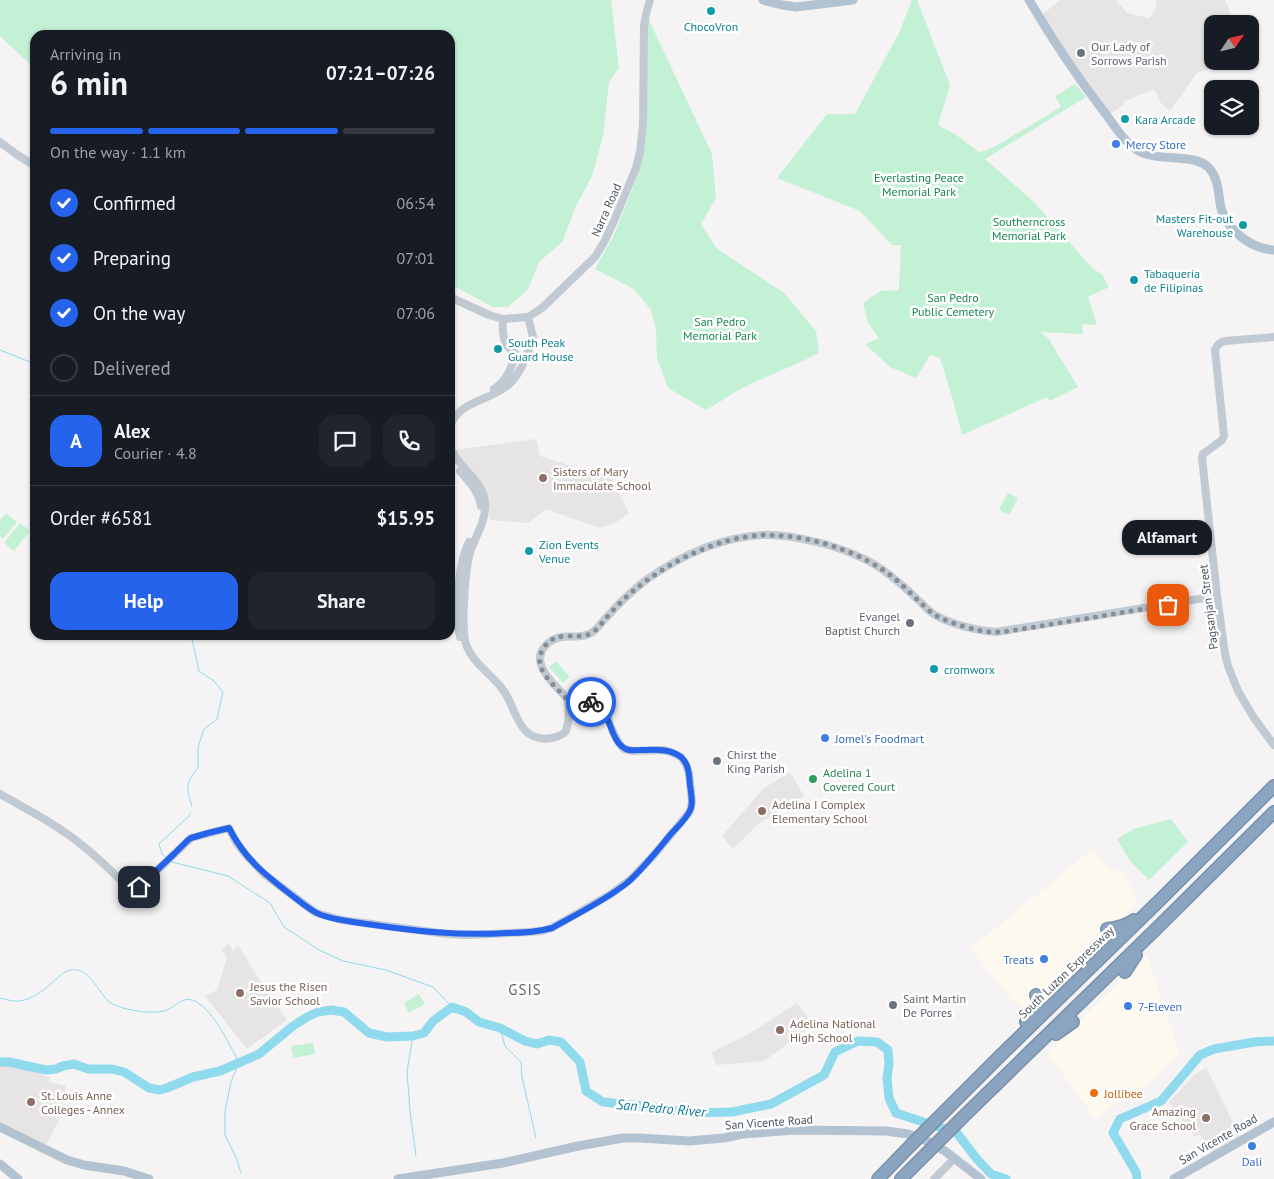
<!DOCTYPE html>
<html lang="en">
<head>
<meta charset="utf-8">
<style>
	body { margin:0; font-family:"PT Sans",sans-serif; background:#20242c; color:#f1f3f6; height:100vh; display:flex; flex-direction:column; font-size:19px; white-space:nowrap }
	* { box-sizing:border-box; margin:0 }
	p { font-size:16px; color:#9ea1a6 }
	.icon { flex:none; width:28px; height:28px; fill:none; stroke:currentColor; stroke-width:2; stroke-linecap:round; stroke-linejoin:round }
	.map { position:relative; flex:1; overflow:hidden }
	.details { position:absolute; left:30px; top:30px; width:425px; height:610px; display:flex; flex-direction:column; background:#171b24; border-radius:15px; box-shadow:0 1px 4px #0004 }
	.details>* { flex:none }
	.needle { width:32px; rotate:55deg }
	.buttons { position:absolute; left:1204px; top:15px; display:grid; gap:10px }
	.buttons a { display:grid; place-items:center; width:55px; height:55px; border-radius:10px; background:#171b24; box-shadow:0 1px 4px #0004; font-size:25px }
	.pin { position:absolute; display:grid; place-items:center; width:42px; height:42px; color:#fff; margin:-21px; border-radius:10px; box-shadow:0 2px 8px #0006 }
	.courier { position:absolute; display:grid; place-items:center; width:50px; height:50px; margin:-25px; border:4px solid #2563eb; border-radius:50%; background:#fff; color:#222; box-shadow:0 1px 6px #0007 }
	.bubble { position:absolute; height:35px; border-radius:15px; background:#171b24; box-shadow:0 1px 4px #0004; font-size:16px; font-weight:800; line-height:35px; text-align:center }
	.headline em { font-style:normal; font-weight:800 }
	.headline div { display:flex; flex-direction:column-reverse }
	.headline { display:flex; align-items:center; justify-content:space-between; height:85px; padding:0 20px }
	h1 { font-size:32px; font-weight:800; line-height:38px }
	.bar { display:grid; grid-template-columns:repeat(4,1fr); gap:8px 5px; align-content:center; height:60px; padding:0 20px }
	.bar i { height:6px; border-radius:4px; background:#363941 }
	.bar .active { background:#2563eb }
	.bar p { grid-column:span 4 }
	.line { display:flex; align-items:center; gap:12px; padding:0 20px; border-top:1px solid #363941 }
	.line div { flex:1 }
	.round { display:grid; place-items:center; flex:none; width:52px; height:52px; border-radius:15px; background:#20242c }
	ol { padding:0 20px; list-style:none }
	li { display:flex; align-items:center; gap:15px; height:55px }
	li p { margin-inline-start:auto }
	li .icon { padding:5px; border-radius:50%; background:#2563eb; color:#fff; stroke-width:4 }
	li:last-child { color:#9ea1a6 }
	li i { width:28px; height:28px; border:2px solid #363941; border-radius:50% }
	.primary-button { display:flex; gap:10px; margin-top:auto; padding:10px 20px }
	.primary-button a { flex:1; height:58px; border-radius:15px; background:#2563eb; color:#fff; font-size:20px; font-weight:800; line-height:58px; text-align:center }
	.primary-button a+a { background:#20242c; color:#f1f3f6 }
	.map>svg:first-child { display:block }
	.commercial { fill:#fdf9ef }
	.education { fill:#e6e4e5 }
	.green { fill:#c3f1d5 }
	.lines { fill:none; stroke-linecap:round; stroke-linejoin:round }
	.stream { stroke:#90daee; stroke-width:1 }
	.river { stroke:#90daee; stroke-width:9 }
	.highway-casing { stroke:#7690ad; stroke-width:14 }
	.minor { stroke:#c1cad2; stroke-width:8 }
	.major { stroke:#b3c2d1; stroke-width:9 }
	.highway { stroke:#8ba5c1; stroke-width:11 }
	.highway-bridge-casing { stroke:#7690ad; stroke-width:14; stroke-linecap:butt }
	.highway-bridge { stroke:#8ba5c1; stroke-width:11 }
	.done { stroke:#868d94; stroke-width:5; stroke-dasharray:0 9 }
	.route { stroke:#2563eb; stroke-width:6 }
	.culture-dot { fill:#0f9aa8; stroke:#fff; stroke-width:2 }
	.worship-dot { fill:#6b7280; stroke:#fff; stroke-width:2 }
	.shop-dot { fill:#3f7fe0; stroke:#fff; stroke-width:2 }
	.education-dot { fill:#8d6e63; stroke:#fff; stroke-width:2 }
	.leisure-dot { fill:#2e9e5b; stroke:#fff; stroke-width:2 }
	.food-dot { fill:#e8710a; stroke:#fff; stroke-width:2 }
	.labels { text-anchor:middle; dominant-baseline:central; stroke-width:5; stroke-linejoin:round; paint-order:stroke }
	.culture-label { font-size:12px; fill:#0d838f; stroke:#fff; text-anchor:start }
	.worship-label { font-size:12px; fill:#5b616d; stroke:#fff; text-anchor:start }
	.shop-label { font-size:12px; fill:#366cbe; stroke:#fff; text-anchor:start }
	.park-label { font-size:12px; fill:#17864f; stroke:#fff }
	.street-label { font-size:12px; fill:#4a5661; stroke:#fff }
	.education-label { font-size:12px; fill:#785e54; stroke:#fff; text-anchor:start }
	.leisure-label { font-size:12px; fill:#27864d; stroke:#fff; text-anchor:start }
	.food-label { font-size:12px; fill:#c56008; stroke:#fff; text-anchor:start }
	.water-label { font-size:14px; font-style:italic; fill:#0c7c9b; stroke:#fff }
	.quarter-label { font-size:15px; letter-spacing:1px; fill:#5f6368; stroke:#fff }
</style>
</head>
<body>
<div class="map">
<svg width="1274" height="1179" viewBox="0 0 1274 1179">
	<rect width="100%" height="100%" fill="#f5f3f3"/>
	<path class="commercial" d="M1092,849L1112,871L1122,870L1138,901L1075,967L1022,1019L1026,1007L1011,999L971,949Z
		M1147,955L1180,1055L1144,1086L1095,1118L1047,1053Z"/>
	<path class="education" d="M1060,0H1116L1127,13L1149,18L1157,6L1155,0H1225L1235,24H1212V61H1232L1197,73L1170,111L1161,103L1154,89L1123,102L1124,104L1110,114L1090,87L1042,15Z
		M536,439L540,456L588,471L607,468L629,513L616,522L600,528L546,509L528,523L489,520V503L479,485L454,450Z
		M790,772L804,796L757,825L733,849L722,836L763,789Z
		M229,943L233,951L238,945L259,979L287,1020L247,1049L205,996L217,990L227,958L222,949Z
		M797,1003L813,1025L764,1061L716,1065L712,1052L747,1035Z
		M12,1064L50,1077L49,1082L66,1086L60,1118L46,1145L0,1122V1065Z
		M1206,1067L1240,1137L1211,1154L1200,1134L1195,1137L1169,1102L1194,1075Z"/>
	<path class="green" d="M0,0H611L619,68L609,82L603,136L592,176L577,204L562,242L539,262L528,289L508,307H493L450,284V35H35V69L0,36Z
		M912,0H917L950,85L938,125L955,134L979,152L985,151L1001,143L1061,107L1055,96L1075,84L1086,97L985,159L1033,201L1093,269L1102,274L1109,287L1088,297L1097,325L1082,324L1083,334L1040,332L1048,338L1078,387L1050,401L1047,397L962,435L953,400L940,358L930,355L916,378L890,367L865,344L879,338L868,323L863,303L880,291L899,290L901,245H892L860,211L777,178L827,114H855L899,33Z
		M648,18L712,154L716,198L701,224L716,248L784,293L816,331L819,353C799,363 778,372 757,381C739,389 723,400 706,410L668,388L657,358L656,329L651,310L634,289L595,269L615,233L640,169L645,142Z
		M1008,493L1018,498L1009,515L999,510Z
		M6,513L17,522L3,539L0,537V520Z
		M20,523L30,531L14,551L4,543Z
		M556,661L570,677L563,683L549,667Z
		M1171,819L1188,842L1149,880L1130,861L1117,839L1133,829Z
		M419,994L425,1004L409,1013L404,1003Z
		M313,1043L315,1054L293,1058L291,1046Z"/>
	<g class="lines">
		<path class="stream" d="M0,350L35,364
			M191,635L199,671L214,681L223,692L217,719L204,729L198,747V768C184,784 187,789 192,807
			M167,858L162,854L159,844L188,817L191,813
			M172,862L228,876L270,903L284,927L319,950L343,961L386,970L433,987L452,1007
			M0,998C6,999 13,1002 19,1001C31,1000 43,991 52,983C57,978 63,972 70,970C89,966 98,992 109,1002C113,1005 119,1006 123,1008C134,1011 153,1014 164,1011C175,1008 182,995 195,1001C215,1012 228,1043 239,1062L231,1082L225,1111V1135L236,1157L241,1173
			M500,1028L505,1046L521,1062L522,1077L536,1138
			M413,1036L407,1071L410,1111L416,1156"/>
		<path class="river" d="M0,1062H9L46,1070L56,1069L63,1066L74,1064L88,1069H112L124,1072L149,1088L160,1090L167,1088L193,1077L220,1071L259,1054L293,1026L307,1017L318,1012L331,1010L344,1012L369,1033L387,1037L413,1036L424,1033L433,1021L452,1007L466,1012L479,1022L500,1028L525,1041L537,1044L549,1040L561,1042L580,1062L586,1091L603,1102L642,1106L693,1113L732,1112L771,1104L824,1075L835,1052L858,1041L877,1042L888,1050L889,1064L887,1078L889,1098L896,1113L957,1133L976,1158L991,1174L1006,1179
			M1137,1179L1136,1172L1113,1133L1120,1119L1161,1101L1179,1080L1200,1055L1214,1049L1254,1042L1274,1041"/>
		<g class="highway-casing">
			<path id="highway" d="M1107,929C1117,928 1125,926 1134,920
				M1125,972L1136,955
				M1026,1022C1033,1013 1040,1006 1036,995
				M1056,1034L1073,1022
				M948,1108L1000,1056L1161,899L1274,786
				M964,1116L1157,928L1274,812
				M878,1179L910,1146
				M901,1179L926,1154"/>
		</g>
		<path class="minor" d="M0,142L16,154L35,166
			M450,297L489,315L503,319L528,317L542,308L595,257L604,242L614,221L636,168L640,152L643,125L644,26L646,14L650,0
			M503,319C502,334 503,345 516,354
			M1274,337L1225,341C1220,342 1217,345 1215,350L1224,436L1222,440L1203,454L1202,458L1217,596L1225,654L1228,666L1238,691L1254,718L1274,745
			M494,389C507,381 511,368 516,354
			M450,425C463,399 487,402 507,386C520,376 526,356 532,342L533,337L528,317
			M450,447C458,468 485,481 485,504C486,521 476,535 471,550C465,567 460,632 467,647C476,668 500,679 509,700C518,720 524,743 552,738C556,737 562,735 565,732C569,727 570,704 567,699C566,696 563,694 561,692C548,678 529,660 548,643C561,631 581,642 594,631C599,627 602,621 607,617C618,604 632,591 646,580C680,556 721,537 763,535C782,534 802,539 821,543C842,549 865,557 883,570C895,579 906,588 917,599C923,604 928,611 935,615C953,625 975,630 996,632L1217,596
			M460,471C469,482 479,491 481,506
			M460,637C454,613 458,564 469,542
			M0,794C28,810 58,825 83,846C100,859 116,876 132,891L144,883L191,838L229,828L236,842L246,855L264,874L316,913L342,920L447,934L470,935L529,932L542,931L552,928L611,894L631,879L654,855L687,815L690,811L692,802L689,773L686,764L681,757L671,752L662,750L632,751L624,749L619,743L613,732L605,711L595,703L581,698L567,699
			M934,1179L955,1158"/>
		<path class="major" d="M763,0L782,5L796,7L853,0
			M1029,0C1052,39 1077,77 1105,113C1115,126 1123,141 1137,150C1158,163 1194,152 1209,168C1219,179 1218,194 1221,208C1227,230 1251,249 1274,250
			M0,1127L67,1160L84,1165L124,1171L149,1179
			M0,1164L18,1179
			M398,1179L503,1163L578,1146L623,1138H639L689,1141L724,1138L743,1134L795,1130L886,1131L908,1134L927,1141L945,1151L981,1179
			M1174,1179L1274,1122"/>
		<use href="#highway" class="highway"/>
		<g class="highway-bridge-casing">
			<path id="highway-bridge" d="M910,1146L948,1108
				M926,1154L964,1116"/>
		</g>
		<use href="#highway-bridge" class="highway-bridge"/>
	</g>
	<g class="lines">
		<path class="done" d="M591,702L581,698L567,699C559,690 545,679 541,667C536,655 546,640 558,637C562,636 568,636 573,636C579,636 586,637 591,633C598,630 602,622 607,617C618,604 632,591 646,581C678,557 724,536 765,535C804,535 847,547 880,568C900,580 914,598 932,613C944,622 981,633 997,632C1003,632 1009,631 1016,630L1168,605"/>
		<path class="route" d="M139,887L174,854L188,840L191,838L208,833L229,828C245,859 263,873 290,894C298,900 306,907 315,912C326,919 353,922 367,924C414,931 458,936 507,933C522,933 537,932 552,928C577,914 604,901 627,883C643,869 657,851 670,835C677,827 688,818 691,808C693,801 691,793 690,785C689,775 689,764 681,757C669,748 654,750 641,750C636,750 630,751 626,749C608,741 613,709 591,702"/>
	</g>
	<g class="culture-dot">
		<circle cx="711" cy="11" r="5"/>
		<circle cx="1125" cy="119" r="5"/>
		<circle cx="1243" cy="225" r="5"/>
		<circle cx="1134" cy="280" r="5"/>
		<circle cx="498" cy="349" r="5"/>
		<circle cx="529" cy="551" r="5"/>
		<circle cx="934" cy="669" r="5"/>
	</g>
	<g class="worship-dot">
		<circle cx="1081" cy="53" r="5"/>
		<circle cx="910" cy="623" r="5"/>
		<circle cx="717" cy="761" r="5"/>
		<circle cx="893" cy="1005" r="5"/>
	</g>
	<g class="shop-dot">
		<circle cx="1116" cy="144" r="5"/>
		<circle cx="825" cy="738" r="5"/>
		<circle cx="1044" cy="959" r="5"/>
		<circle cx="1128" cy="1006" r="5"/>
		<circle cx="1252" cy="1146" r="5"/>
	</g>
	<g class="education-dot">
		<circle cx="543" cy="478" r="5"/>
		<circle cx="762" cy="811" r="5"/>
		<circle cx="240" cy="993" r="5"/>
		<circle cx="780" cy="1030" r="5"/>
		<circle cx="31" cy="1102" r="5"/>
		<circle cx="1206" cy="1118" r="5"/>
	</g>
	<circle class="leisure-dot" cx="813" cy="779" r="5"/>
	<circle class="food-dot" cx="1094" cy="1093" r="5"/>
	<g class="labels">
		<g class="culture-label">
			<text x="711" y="26" text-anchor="middle">ChocoVron</text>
			<text x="1135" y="119">Kara Arcade</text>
			<text x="1233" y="218" text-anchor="end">Masters Fit-out<tspan x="1233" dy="14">Warehouse</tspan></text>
			<text x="1144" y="273">Tabaqueria<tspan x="1144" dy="14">de Filipinas</tspan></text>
			<text x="508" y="342">South Peak<tspan x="508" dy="14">Guard House</tspan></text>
			<text x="539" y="544">Zion Events<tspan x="539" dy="14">Venue</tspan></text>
			<text x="944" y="669">cromworx</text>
		</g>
		<g class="worship-label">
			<text x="1091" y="46">Our Lady of<tspan x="1091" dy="14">Sorrows Parish</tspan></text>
			<text x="900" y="616" text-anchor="end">Evangel<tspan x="900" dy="14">Baptist Church</tspan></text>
			<text x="727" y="754">Chirst the<tspan x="727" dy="14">King Parish</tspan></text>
			<text x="903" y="998">Saint Martin<tspan x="903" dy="14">De Porres</tspan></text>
		</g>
		<g class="shop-label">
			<text x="1126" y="144">Mercy Store</text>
			<text x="835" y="738">Jomel's Foodmart</text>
			<text x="1034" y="959" text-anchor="end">Treats</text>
			<text x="1138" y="1006">7-Eleven</text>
			<text x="1252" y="1161" text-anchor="middle">Dali</text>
		</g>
		<g class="park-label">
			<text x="919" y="177">Everlasting Peace<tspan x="919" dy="14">Memorial Park</tspan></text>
			<text x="1029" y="221">Southerncross<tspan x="1029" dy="14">Memorial Park</tspan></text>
			<text x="953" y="297">San Pedro<tspan x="953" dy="14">Public Cemetery</tspan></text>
			<text x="720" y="321">San Pedro<tspan x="720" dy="14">Memorial Park</tspan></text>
		</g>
		<g class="street-label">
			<text transform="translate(606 210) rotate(-66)">Narra Road</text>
			<text transform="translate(1208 607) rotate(-97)">Pagsanjan Street</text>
			<text transform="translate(1066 972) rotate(-44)">South Luzon Expressway</text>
			<text transform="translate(769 1122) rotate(-4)">San Vicente Road</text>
			<text transform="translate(1218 1139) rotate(-30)">San Vicente Road</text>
		</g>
		<g class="education-label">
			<text x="553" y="471">Sisters of Mary<tspan x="553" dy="14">Immaculate School</tspan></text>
			<text x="772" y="804">Adelina I Complex<tspan x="772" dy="14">Elementary School</tspan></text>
			<text x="250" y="986">Jesus the Risen<tspan x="250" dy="14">Savior School</tspan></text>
			<text x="790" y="1023">Adelina National<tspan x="790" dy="14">High School</tspan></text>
			<text x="41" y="1095">St. Louis Anne<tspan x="41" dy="14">Colleges - Annex</tspan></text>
			<text x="1196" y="1111" text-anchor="end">Amazing<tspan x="1196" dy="14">Grace School</tspan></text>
		</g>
		<g class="leisure-label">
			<text x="823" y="772">Adelina 1<tspan x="823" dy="14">Covered Court</tspan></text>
		</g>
		<g class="food-label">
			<text x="1104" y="1093">Jollibee</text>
		</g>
		<g class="water-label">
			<text transform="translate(661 1108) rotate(5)">San Pedro River</text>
		</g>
		<g class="quarter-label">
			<text x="525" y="989">GSIS</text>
		</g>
	</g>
</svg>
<div class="buttons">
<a><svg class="needle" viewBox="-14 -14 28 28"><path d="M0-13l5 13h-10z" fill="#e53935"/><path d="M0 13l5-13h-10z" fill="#9ea1a6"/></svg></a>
<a><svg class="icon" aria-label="layers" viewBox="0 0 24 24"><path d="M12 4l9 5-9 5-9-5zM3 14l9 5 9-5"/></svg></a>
</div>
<div class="pin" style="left:1168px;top:605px;background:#ea580c"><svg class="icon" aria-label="bag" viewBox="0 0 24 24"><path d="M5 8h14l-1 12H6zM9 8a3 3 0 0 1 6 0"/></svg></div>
<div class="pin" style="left:139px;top:887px;background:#1f2937"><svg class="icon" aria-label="home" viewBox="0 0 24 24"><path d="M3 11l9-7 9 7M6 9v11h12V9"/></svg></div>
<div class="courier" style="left:591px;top:702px"><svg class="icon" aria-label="bike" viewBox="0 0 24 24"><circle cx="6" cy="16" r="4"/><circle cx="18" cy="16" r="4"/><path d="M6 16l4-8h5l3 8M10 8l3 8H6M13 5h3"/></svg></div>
<div class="bubble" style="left:1122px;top:520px;width:90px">Alfamart</div>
<section class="details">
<div class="headline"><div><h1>6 min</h1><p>Arriving in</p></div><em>07:21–07:26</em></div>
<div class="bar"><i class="active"></i><i class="active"></i><i class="active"></i><i></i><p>On the way · 1.1 km</p></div>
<ol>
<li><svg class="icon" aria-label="check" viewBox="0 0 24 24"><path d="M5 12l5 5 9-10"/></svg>Confirmed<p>06:54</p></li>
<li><svg class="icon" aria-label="check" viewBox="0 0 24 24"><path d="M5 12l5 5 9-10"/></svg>Preparing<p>07:01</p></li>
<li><svg class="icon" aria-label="check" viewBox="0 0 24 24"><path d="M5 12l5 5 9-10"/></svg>On the way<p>07:06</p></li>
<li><i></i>Delivered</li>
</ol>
<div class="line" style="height:90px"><b class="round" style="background:#2563eb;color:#fff">A</b><div><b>Alex</b><p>Courier · 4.8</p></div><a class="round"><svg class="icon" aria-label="chat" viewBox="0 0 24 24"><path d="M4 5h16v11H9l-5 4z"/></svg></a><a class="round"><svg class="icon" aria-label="phone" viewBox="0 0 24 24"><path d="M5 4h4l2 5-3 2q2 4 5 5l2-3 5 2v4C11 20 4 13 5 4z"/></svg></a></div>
<div class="line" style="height:65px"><div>Order #6581</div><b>$15.95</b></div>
<div class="primary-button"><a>Help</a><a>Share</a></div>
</section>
</div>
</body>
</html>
